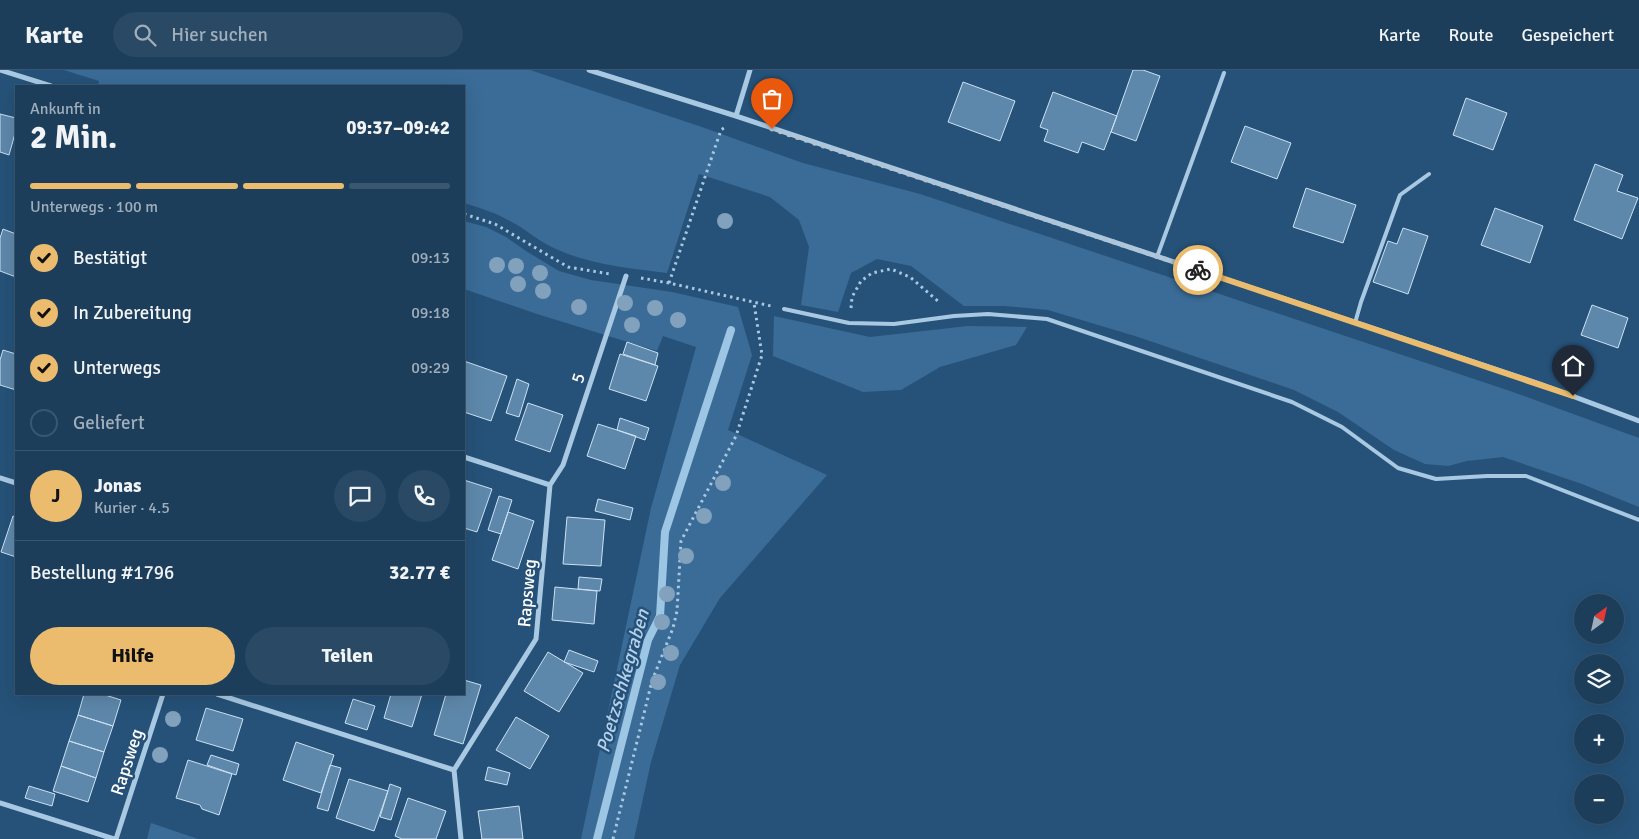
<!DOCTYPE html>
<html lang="de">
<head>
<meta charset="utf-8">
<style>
	body { margin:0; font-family:Signika,sans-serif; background:#294964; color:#f1f3f6; height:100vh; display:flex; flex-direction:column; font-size:19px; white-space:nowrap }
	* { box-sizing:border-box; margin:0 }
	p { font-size:16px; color:#a0aebb }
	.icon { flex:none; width:28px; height:28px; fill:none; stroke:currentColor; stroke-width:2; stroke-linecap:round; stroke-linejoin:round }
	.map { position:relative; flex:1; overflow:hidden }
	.panel { position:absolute; left:15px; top:15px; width:450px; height:610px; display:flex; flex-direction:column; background:#1c3e5b; border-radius:0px; box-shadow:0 5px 20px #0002,0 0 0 1px #3a5771 }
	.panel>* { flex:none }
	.needle { width:32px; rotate:33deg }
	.controls { position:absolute; left:1574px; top:524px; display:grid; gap:10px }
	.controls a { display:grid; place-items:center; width:50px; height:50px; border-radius:50%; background:#1c3e5b; box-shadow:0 5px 20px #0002,0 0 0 1px #3a5771; font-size:25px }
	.pin { position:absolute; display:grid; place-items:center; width:42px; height:42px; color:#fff; margin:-51px -21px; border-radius:50% 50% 50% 0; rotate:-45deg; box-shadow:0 0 5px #0007 }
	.pin .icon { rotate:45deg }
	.courier { position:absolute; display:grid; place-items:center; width:50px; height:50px; margin:-25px; border:4px solid #ecbc6e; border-radius:50%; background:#fff; color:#222; box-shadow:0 1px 6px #0007 }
	.headline em { font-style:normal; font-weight:800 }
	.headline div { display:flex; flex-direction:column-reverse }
	.headline { display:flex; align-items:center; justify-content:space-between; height:85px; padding:0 15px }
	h1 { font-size:32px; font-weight:800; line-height:38px }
	.bar { display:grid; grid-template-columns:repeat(4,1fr); gap:8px 5px; align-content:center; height:60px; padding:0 15px }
	.bar i { height:6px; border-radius:4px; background:#3a5771 }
	.bar .selected { background:#ecbc6e }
	.bar p { grid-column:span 4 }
	.line { display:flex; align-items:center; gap:12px; padding:0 15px; border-top:1px solid #3a5771 }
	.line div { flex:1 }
	.round { display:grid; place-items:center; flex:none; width:52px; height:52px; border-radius:26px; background:#294964 }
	ol { padding:0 15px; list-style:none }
	li { display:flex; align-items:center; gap:15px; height:55px }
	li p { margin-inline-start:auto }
	li .icon { padding:5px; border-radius:50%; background:#ecbc6e; color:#111; stroke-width:4 }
	li:last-child { color:#a0aebb }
	li i { width:28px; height:28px; border:2px solid #3a5771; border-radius:50% }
	.action { display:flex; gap:10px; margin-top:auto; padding:10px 15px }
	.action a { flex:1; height:58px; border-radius:30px; background:#ecbc6e; color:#111; font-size:20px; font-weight:800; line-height:58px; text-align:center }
	.action a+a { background:#294964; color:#f1f3f6 }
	header { display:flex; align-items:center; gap:30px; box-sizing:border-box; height:70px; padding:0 25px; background:#1c3e5b; border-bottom:1px solid #3a5771 }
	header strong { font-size:24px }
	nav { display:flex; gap:28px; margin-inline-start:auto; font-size:18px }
	.search { width:350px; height:45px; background:#294964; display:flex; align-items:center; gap:12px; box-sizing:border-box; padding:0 18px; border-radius:28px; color:#a0aebb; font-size:19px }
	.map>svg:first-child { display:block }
	.green { fill:#3a6c97 }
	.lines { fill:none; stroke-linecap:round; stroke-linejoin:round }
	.stream { stroke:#9dc5e4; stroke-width:8 }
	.building { fill:#5e88ab; stroke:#cbe1f3 }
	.path { stroke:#a9c9e3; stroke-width:3; stroke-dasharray:2.5 4; stroke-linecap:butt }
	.service { stroke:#a9c9e3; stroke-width:4 }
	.minor { stroke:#a9c9e3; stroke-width:5 }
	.tree { fill:#81a1bc }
	.done { stroke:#b3c2d0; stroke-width:5; stroke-dasharray:0 9 }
	.route { stroke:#ecbc6e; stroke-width:6 }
	.labels { text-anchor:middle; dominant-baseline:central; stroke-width:5; stroke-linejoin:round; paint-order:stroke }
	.street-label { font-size:18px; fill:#fff; stroke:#265279 }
	.water-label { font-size:19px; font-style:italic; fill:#b4d2eb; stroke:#265279 }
</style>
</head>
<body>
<header>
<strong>Karte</strong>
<div class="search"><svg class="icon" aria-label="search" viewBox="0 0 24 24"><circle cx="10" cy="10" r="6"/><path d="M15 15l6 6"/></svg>Hier suchen</div>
<nav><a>Karte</a><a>Route</a><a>Gespeichert</a></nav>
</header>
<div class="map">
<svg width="1639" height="769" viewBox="0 0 1639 769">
	<rect width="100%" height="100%" fill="#265279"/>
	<path class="green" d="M64,0H530L699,56L803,93L920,124L1510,321L1639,368V437L1582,414L1503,387L1467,391L1448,396L1425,394L1394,380L1338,342L1294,320L1135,266L1048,240L1004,236H964L911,196L877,189L851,203L838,242L801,235L809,177L799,150L770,127L699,104L667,203C629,198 591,195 556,179C539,172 526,159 510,151C496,143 480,138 464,133V16H98L99,11Z
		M464,151L486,157L506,167L526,181L559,201L591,210L672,222L738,237L752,285L728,360L827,405L720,528L680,595L651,692L634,769H581L651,438L696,277L663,266L657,281L537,244L464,219Z
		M774,246L870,267L968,256L1027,257L1016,275L940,297L901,320L863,322L773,286Z
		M151,753L198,769H147Z"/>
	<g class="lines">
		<path class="stream" d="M597,769L648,570L660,546L665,462L731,260"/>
	</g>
	<path class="building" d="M1133,0H1143L1160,6L1136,71L1111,62Z
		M963,12L1015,31L1000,71L948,52Z
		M1053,22L1117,46L1104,80L1082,72L1078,83L1044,71L1048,60L1040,57Z
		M1466,28L1507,43L1493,80L1453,65Z
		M0,44L16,48V60L9,85L0,82Z
		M1245,56L1291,73L1277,109L1231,92Z
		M1595,94L1623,105L1617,121L1638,128L1622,169L1574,150Z
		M1306,118L1356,135L1343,173L1293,157Z
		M1495,138L1543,156L1530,193L1481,175Z
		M1403,158L1428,166L1408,224L1373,212L1388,171L1397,174Z
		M3,159L16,164V207L0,201V168Z
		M1592,235L1628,248L1618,278L1581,265Z
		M627,272L658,283L655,295L623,284Z
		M3,280L16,284V320L0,315V290Z
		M620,284L658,296L646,331L609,319Z
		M464,291L507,306L491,351L464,342Z
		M517,309L529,314L519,347L506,343Z
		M528,333L563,345L550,382L515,370Z
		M620,348L649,358L645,370L617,360Z
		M598,354L636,366L625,399L587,386Z
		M464,410L492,419L477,462L464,458Z
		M499,426L512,430L501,464L488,460Z
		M598,429L633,438L630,450L595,441Z
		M508,442L534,451L518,499L492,490Z
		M13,446L16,447V487L1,482Z
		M567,447L605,450L601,496L563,494Z
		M579,507L602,509L600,521L578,519Z
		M555,517L597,521L594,554L552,550Z
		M569,580L598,591L594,602L564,592Z
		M548,582L583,603L559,642L524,621Z
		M464,610L481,615L463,674L434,665L446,624H464Z
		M84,624H102L121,630L113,656L78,645Z
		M391,624H422L412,657L384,648Z
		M353,629L375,636L367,660L345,653Z
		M206,638L243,649L233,681L196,670Z
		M78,645L113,656L104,682L69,671Z
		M516,647L549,666L530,699L496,680Z
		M69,671L104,682L96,708L61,696Z
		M296,672L334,685L321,723L283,710Z
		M211,685L239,694L236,705L207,695Z
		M188,690L232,704L219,745L202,739L200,735L176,728Z
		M330,695L341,698L328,741L317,738Z
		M61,696L96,708L88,732L53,721Z
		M488,697L510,703L507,715L485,710Z
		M349,709L388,721L374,761L336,748Z
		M390,714L401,718L391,750L380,747Z
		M29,716L55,724L52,736L25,728Z
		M408,728L446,741L436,769H402L395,766Z
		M519,736L523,769H482L478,741Z"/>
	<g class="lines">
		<path class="path" d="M464,144L495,154L568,197L610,204
			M641,208L669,213L771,236
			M669,213L721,60L724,58
			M851,238L852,227L861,211L872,203L891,199L910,207L939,232
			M613,769L652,611L673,558L677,541L681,471L736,366L762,285L754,233"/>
		<path class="service" d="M1157,187L1224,3
			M784,239L849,253L894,254L954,246L988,244L1047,249L1292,332L1342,357L1398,398L1436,409L1487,406H1526L1639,450
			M1355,253L1361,232L1400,125L1429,104"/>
		<path class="minor" d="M0,0L51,16
			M589,0L736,46L1540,314L1639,351
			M736,46L750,0
			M464,387L550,415
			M0,408L16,413
			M217,624L454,700
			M0,733L114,769
			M116,769L163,624
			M461,769L454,700L536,569L550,415L563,395L626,206"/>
	</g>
	<g class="tree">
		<circle cx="725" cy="151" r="8"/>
		<circle cx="497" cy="195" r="8"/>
		<circle cx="516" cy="196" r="8"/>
		<circle cx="540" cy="203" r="8"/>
		<circle cx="518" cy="214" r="8"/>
		<circle cx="543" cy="221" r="8"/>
		<circle cx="625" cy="233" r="8"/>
		<circle cx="579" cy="237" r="8"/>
		<circle cx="655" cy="238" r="8"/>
		<circle cx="678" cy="250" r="8"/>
		<circle cx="632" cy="255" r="8"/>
		<circle cx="723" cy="413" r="8"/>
		<circle cx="704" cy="446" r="8"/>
		<circle cx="686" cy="486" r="8"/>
		<circle cx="667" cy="524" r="8"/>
		<circle cx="662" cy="552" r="8"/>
		<circle cx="671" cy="583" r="8"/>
		<circle cx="658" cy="612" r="8"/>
		<circle cx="173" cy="649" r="8"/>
		<circle cx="160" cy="685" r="8"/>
	</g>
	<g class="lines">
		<path class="done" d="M772,59L1198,200"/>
		<path class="route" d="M1198,200L1573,326"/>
	</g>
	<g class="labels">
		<g class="street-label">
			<text transform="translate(578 308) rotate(-72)">5</text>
			<text transform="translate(527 523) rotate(-85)">Rapsweg</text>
			<text transform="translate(127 692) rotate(-72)">Rapsweg</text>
		</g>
		<g class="water-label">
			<text transform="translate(623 611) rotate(-74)">Poetzschkegraben</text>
		</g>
	</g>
</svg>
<div class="controls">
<a><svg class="needle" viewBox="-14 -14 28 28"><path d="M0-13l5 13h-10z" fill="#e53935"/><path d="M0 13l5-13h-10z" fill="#a0aebb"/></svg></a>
<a><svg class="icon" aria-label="layers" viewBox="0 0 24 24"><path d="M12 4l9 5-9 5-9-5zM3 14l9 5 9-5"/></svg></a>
<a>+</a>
<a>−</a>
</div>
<div class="pin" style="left:772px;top:59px;background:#ea580c"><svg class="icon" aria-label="bag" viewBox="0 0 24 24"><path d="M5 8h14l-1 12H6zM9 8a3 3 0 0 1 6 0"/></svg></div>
<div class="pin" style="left:1573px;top:326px;background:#1f2937"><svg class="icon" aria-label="home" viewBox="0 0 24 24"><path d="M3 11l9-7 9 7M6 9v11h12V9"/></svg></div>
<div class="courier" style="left:1198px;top:200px"><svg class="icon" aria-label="bike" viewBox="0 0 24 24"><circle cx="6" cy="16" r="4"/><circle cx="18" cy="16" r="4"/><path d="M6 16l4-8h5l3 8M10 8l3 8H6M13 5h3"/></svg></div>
<section class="panel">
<div class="headline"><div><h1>2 Min.</h1><p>Ankunft in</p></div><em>09:37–09:42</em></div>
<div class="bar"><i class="selected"></i><i class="selected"></i><i class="selected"></i><i></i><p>Unterwegs · 100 m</p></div>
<ol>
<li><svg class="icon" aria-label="check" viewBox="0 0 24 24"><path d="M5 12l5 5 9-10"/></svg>Bestätigt<p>09:13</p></li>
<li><svg class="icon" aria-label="check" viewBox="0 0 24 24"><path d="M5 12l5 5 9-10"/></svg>In Zubereitung<p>09:18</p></li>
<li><svg class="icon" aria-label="check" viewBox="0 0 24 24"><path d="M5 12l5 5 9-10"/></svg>Unterwegs<p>09:29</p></li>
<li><i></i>Geliefert</li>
</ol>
<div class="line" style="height:90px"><b class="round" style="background:#ecbc6e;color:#111">J</b><div><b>Jonas</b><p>Kurier · 4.5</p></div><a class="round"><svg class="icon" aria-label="chat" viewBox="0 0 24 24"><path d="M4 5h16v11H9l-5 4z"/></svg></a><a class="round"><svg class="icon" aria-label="phone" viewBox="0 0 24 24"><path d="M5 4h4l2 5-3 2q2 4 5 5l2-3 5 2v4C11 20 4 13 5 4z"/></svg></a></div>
<div class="line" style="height:65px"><div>Bestellung #1796</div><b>32.77 €</b></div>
<div class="action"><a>Hilfe</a><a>Teilen</a></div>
</section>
</div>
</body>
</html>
